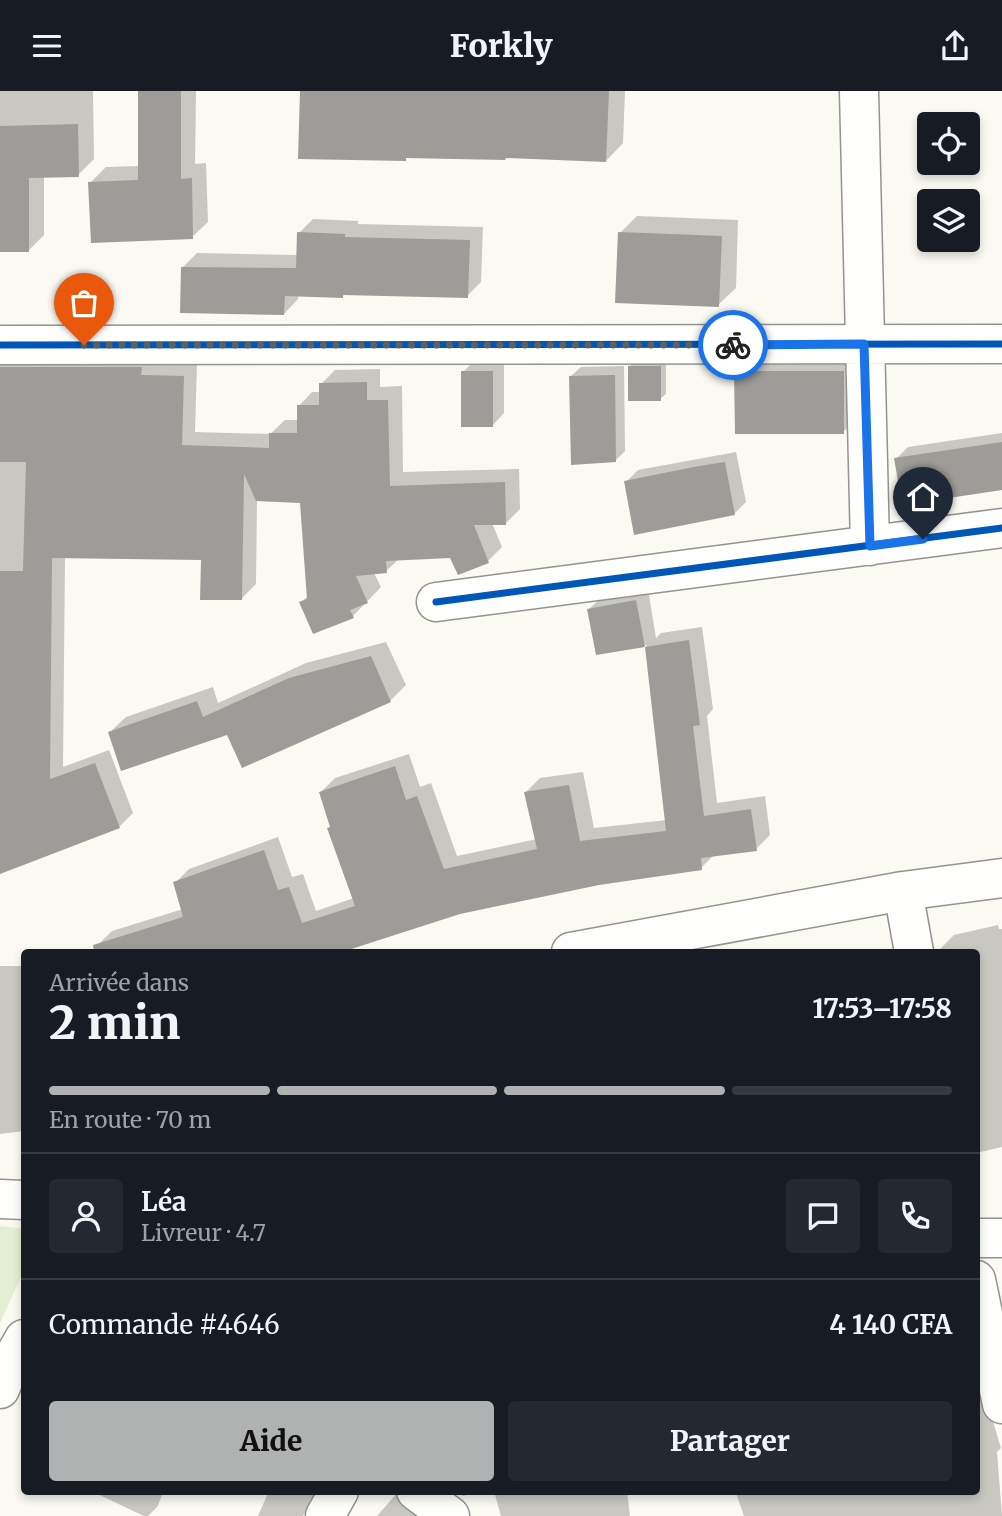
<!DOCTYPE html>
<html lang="fr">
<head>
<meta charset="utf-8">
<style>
	body { margin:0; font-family:Merriweather,serif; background:#242831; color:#f1f3f6; height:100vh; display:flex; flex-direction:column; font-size:26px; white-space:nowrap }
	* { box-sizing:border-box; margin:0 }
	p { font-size:23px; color:#9ea1a6 }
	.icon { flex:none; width:38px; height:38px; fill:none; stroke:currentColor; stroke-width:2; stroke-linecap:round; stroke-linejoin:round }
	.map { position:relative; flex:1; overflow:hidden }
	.details { position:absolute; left:21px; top:858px; width:959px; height:546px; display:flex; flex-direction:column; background:#171b24; border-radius:7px; box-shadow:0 4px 10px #0003 }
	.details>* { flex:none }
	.buttons { position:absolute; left:917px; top:21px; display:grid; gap:14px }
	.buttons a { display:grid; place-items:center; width:63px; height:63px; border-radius:7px; background:#171b24; box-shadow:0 4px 10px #0003; font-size:35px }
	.pin { position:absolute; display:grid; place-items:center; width:60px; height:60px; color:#fff; margin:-72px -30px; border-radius:50% 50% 50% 0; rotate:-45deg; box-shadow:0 0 7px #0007 }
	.pin .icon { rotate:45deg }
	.courier { position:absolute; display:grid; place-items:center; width:70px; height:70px; margin:-35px; border:5px solid #1a73e8; border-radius:50%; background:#fff; color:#222; box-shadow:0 2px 9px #0007 }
	.overview em { font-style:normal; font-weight:800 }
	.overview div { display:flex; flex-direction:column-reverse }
	.overview { display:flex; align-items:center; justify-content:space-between; height:119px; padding:0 28px }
	h1 { font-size:46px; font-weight:800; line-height:52px }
	.bar { display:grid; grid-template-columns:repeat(4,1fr); gap:10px 7px; align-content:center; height:84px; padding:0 28px }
	.bar i { height:9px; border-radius:5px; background:#363941 }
	.bar .on { background:#b0b1b1 }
	.bar p { grid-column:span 4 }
	.line { display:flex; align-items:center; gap:18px; padding:0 28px; border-top:2px solid #363941 }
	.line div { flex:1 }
	.round { display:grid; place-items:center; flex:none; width:74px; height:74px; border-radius:7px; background:#242831 }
	.button { display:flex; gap:14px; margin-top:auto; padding:14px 28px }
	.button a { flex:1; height:80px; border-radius:7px; background:#b0b1b1; color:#111; font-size:28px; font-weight:800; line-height:80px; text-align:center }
	.button a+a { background:#242831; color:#f1f3f6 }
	header { display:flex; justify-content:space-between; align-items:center; height:91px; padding:0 28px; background:#171b24; font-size:32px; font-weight:800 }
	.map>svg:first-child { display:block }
	.green { fill:#e3efd3 }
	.shadow { fill:#0003 }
	.building { fill:#9d9c98 }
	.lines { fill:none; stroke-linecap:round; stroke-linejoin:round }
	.minor-casing { stroke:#949390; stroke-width:41 }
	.minor { stroke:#fefefd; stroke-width:38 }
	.cycleway-casing { stroke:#fff; stroke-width:11 }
	.cycleway { stroke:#0057b8; stroke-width:7 }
	.done { stroke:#60605d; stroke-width:7; stroke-dasharray:0 12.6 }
	.route { stroke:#1a73e8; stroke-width:9 }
</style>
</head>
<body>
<header><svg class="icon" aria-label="menu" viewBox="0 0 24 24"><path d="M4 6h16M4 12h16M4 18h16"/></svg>Forkly<svg class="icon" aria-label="share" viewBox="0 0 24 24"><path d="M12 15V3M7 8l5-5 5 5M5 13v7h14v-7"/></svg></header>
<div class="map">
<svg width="1002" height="1425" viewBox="0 0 1002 1425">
	<rect width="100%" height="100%" fill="#faf9f2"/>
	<path class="green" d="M0,1135L24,1138V1179L0,1232Z"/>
	<path class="shadow" d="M0,0H93L94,68L78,84L44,85V144L29,159H0Z
		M139,0H196L195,73L206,72L208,131L192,146L90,92L106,76L140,75Z
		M301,0H625L623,52L606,70L506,66L408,65L405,68Z
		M637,125L738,129L736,197L718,214L620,142Z
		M313,128L358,130V133L483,136L481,191L467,205L346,202L343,205L298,204V208L284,223L183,176L197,162L298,164L299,142Z
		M860,263V324L843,341L735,281L753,264Z
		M0,264L197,272L195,341L270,343L285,329H299V315L312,301H321V293L335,279L380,278V296L402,295L403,381L519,378L520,418L506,432H492L502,456L488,470L451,465L400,467L386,480L374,482L381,496L353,525L301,511L309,504L301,410L257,409L256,493L242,507L203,468L65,465L63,676L109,659L133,722L119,736L0,781Z
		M475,269H504V322L493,334L463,281Z
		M635,270H666V303L660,308L629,276Z
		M624,275L625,360L615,370L571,285L581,276Z
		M1002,342V397L896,368L908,356Z
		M736,361L746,411L734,423L626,391L638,379Z
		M648,498L656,547L661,542L702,536L713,618L707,625L717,712L765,705L770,744L756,758L714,764L701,777L598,792L459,821L336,861H100L98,854L112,840L183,818L175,792L189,778L278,746L292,786L303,783L316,820L354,807L321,701L335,687L409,663L420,696L431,692L457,765L537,748L526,701L540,687L583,681L594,737L667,729L646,554L597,562L589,518L601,507Z
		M386,551L406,594L390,610L228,642L110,641L126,626L213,596L218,612L306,572Z
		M998,834L999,838H1002V1056L976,1062V861H941L940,858L954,844Z
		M0,875H24V1040L0,1043Z
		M976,1261L979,1284L1001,1357L997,1361L1002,1425H744L736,1402L739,1400H976Z
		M91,1400H163L158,1415L148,1425H144Z
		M269,1400H316L303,1425H258Z
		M458,1400H480L463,1405Z
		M494,1400H627L630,1425H501Z
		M398,1401L434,1425H377Z"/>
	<path class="building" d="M138,0H181V88L192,87L193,148L91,152L88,91L138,89Z
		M300,0H609L606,71L506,67L505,69L406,67V70L298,68Z
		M78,33L79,86L29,87V161H0V35Z
		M297,141L345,143V146L470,149L468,207L343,204V207L285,205L284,224L180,222L181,176L296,177Z
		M618,141L722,145L719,216L615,212Z
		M628,275H661V310H628Z
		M0,276H142L141,284L184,285L182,354L269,357V342H297V314H319V292L367,291V309H388L390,395L505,391L506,434H474L489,472L458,484L450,467L386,470L387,482L356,485L368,512L350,519L354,527L313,543L299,511L307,508L300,412L256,410L244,383L242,509H200L201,469L52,467L50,688L95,672L120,737L0,783V480H23L26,371H0Z
		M461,280H493V336H461Z
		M734,280H844V343H735Z
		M615,284L616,371L571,374L569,285Z
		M1002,351V399L902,414L894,367Z
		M725,371L735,424L634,444L624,390L699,375Z
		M636,509L645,556L596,564L587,518Z
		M689,549L700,634L693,635L704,725L751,718L757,760L701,767L702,779L599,794L460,823L342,861H94L93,854L183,826L173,791L264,759L278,799L289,796L302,832L355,815L327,737L330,736L319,701L395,675L406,709L417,705L444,778L537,758L524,701L569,694L580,750L666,740L645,556Z
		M371,565L391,611L242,677L227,644L121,680L108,641L197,610L203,626L289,587Z"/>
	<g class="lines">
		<g class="minor-casing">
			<path id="minor" d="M859,0L870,455
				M0,254L1002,253
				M436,511L1002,437
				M903,800L914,861
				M571,861L903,800L1002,787
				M0,1108L24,1109
				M976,1147H1002
				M976,1189L1002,1313
				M0,1298L11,1271L24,1248
				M416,1400L450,1425
				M325,1425L339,1400"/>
		</g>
		<use href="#minor" class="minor"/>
		<g class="cycleway-casing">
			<path id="cycleway" d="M0,254L1002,253
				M436,511L1002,437"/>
		</g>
		<use href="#cycleway" class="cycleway"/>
	</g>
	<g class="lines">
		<path class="done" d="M84,254H733"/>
		<path class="route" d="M733,254L864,253L870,455L923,448"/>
	</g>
</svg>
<div class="buttons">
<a><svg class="icon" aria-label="locate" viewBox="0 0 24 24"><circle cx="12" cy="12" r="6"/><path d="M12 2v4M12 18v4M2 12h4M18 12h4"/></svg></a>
<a><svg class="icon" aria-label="layers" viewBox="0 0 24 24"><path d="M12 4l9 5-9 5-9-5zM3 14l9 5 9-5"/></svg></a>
</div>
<div class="pin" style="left:84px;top:254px;background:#ea580c"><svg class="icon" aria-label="bag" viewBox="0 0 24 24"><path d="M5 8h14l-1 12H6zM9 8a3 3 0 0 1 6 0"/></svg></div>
<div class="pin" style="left:923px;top:448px;background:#1f2937"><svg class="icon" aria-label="home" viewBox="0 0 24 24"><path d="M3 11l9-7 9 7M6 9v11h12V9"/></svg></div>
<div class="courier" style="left:733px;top:254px"><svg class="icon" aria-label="bike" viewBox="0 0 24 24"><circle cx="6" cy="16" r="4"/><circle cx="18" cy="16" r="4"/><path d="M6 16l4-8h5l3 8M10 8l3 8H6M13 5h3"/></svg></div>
<section class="details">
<div class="overview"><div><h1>2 min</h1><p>Arrivée dans</p></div><em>17:53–17:58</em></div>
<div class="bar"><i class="on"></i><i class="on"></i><i class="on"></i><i></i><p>En route · 70 m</p></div>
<div class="line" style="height:126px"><a class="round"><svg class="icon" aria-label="person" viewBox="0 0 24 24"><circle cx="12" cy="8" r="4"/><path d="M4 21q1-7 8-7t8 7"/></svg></a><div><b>Léa</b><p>Livreur · 4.7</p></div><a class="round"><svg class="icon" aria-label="chat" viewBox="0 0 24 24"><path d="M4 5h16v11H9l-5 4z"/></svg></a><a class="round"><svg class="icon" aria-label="phone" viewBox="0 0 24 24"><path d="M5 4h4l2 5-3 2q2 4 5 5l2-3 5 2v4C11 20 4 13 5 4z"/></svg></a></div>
<div class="line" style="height:91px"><div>Commande #4646</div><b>4 140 CFA</b></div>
<div class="button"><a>Aide</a><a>Partager</a></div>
</section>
</div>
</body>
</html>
